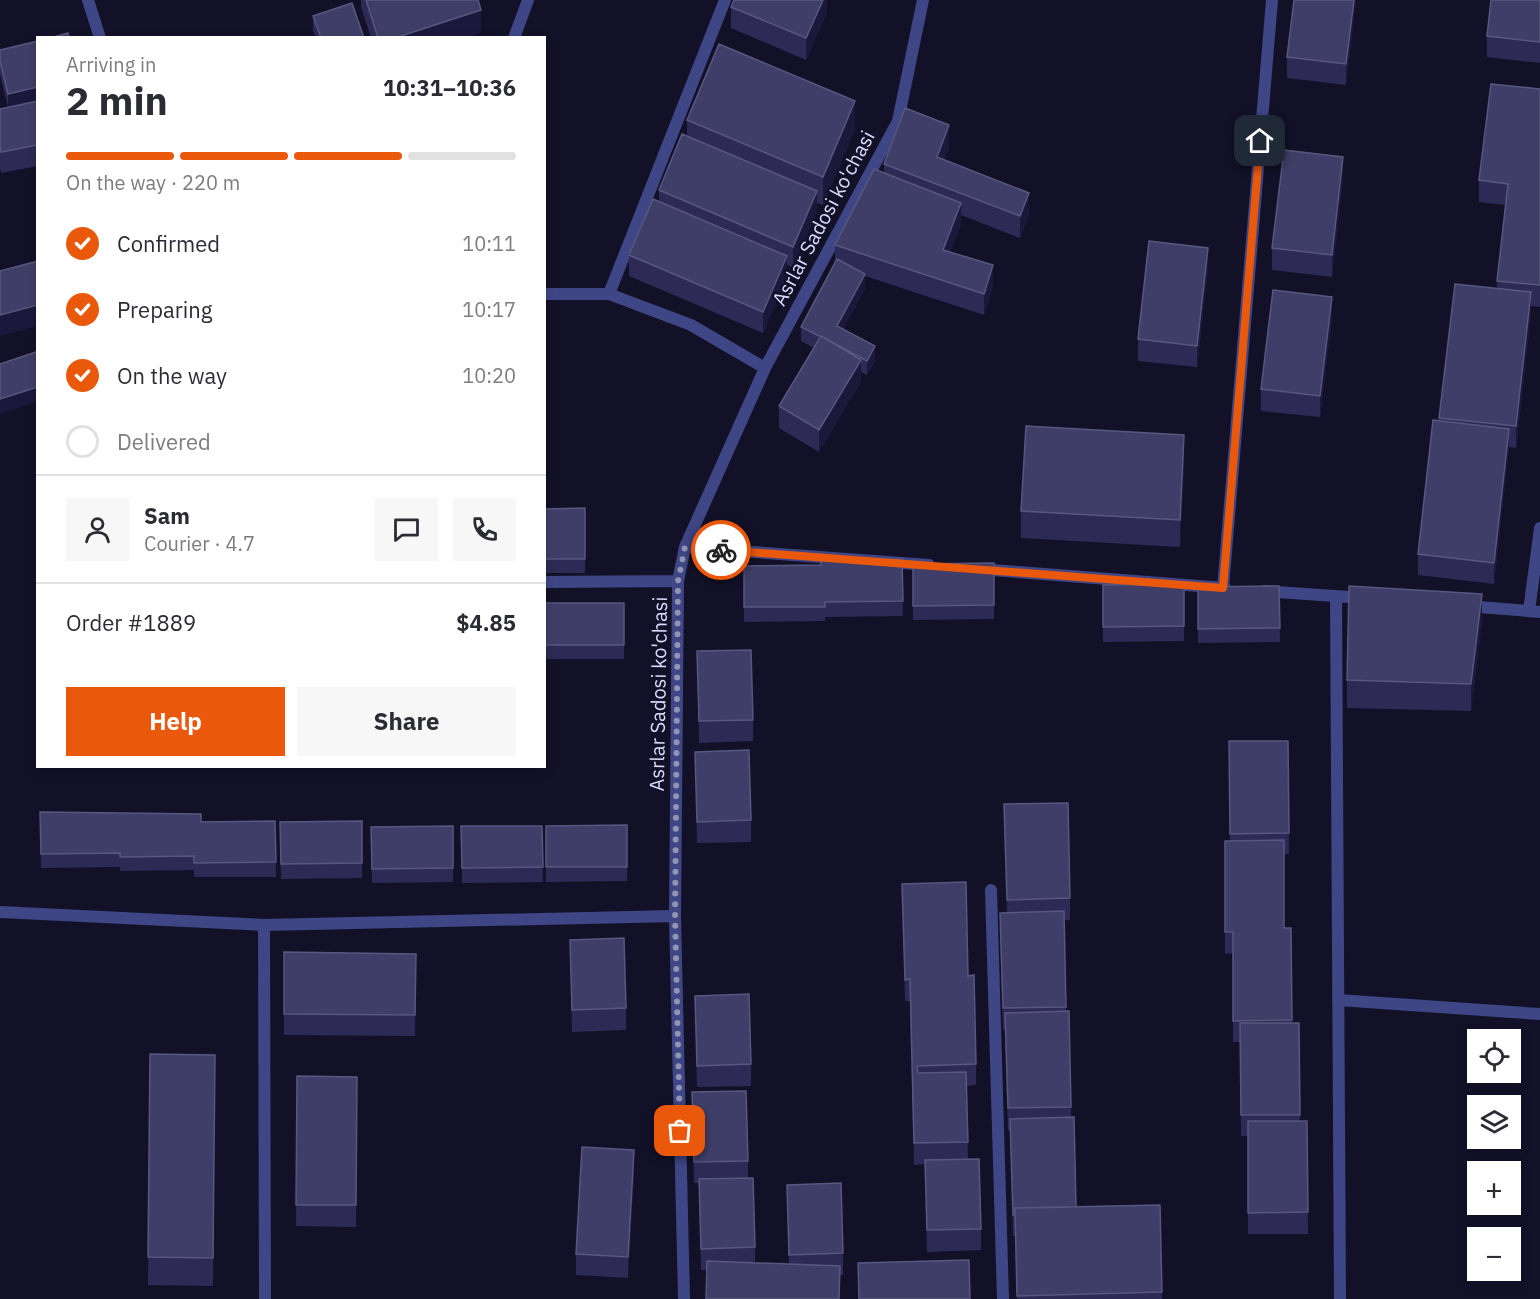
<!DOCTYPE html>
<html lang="en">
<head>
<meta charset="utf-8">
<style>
	body { margin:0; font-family:"IBM Plex Sans",sans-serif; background:#f7f7f7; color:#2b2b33; height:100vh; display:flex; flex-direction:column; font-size:22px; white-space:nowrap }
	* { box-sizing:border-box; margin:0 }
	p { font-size:20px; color:#7c7c81 }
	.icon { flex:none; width:33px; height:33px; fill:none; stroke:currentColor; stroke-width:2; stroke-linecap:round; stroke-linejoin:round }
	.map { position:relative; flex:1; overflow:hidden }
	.panel { position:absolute; left:36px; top:36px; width:510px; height:732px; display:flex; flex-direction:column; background:#fff; border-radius:0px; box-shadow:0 3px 9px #0003 }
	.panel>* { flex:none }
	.buttons { position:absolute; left:1467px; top:1029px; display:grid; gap:12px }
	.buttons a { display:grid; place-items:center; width:54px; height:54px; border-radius:0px; background:#fff; box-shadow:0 3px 9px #0003; font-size:30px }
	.pin { position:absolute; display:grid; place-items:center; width:51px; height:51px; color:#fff; margin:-26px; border-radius:12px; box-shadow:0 3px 9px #0006 }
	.courier { position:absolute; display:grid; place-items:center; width:60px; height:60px; margin:-30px; border:4px solid #ea580c; border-radius:50%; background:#fff; color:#222; box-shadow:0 2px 8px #0007 }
	.summary em { font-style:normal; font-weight:800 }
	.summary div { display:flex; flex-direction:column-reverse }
	.summary { display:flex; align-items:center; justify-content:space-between; height:102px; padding:0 30px }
	h1 { font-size:39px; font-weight:800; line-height:45px }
	.bar { display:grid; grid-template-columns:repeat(4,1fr); gap:9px 6px; align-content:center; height:72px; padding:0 30px }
	.bar i { height:8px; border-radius:4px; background:#e1e1e2 }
	.bar .on { background:#ea580c }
	.bar p { grid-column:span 4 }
	.line { display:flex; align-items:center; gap:15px; padding:0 30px; border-top:2px solid #e1e1e2 }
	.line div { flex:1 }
	.round { display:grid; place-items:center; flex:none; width:63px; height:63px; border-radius:0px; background:#f7f7f7 }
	ol { padding:0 30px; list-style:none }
	li { display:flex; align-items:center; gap:18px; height:66px }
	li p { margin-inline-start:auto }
	li .icon { padding:6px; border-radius:50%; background:#ea580c; color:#fff; stroke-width:4 }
	li:last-child { color:#7c7c81 }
	li i { width:33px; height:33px; border:3px solid #e1e1e2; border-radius:50% }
	.button { display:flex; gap:12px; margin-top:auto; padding:12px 30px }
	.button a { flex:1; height:69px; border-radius:0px; background:#ea580c; color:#fff; font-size:24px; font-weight:800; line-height:69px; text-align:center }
	.button a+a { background:#f7f7f7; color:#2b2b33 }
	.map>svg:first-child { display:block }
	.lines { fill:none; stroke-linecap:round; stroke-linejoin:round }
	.street { stroke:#3e4685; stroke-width:12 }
	.wall { fill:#2d2b56 }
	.shaded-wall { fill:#1a193c }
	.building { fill:#3f3e68; stroke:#58577f; stroke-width:1.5 }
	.done { stroke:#9394b3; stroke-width:6; stroke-dasharray:0 10.8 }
	.route { stroke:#ea580c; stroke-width:8 }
	.labels { text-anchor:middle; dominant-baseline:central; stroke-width:4.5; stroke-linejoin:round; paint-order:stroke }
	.street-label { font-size:20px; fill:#d9dbfe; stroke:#121128 }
</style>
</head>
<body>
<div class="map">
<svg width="1540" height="1299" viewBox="0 0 1540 1299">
	<rect width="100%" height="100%" fill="#121128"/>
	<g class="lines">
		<path class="street" d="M88,0L100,38
			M725,0L609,294L691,325L765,368
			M514,38L528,0
			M544,294H609
			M685,547L929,565
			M979,569L1225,588
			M544,582L678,581
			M1223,588L1272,0
			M1264,591L1363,598
			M1336,596L1340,1299
			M1467,606L1540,612
			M1529,611L1540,528
			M991,890L1003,1299
			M0,912L264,925L675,916
			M264,925L265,1299
			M1338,1000L1540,1014
			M684,1299L675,916L678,581L685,547L765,368L898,121L923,0"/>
	</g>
	<path class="wall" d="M361,0H478L481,32L463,38H371L361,7Z
		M827,0V12L806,60L731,28V7Z
		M1294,0H1356L1346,85L1287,78V57Z
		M1540,0V63L1487,57V36Z
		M313,16L364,38H316L313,30Z
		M38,41V166L1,173L0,167V109L8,107L0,75V50Z
		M1540,89V307L1531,306V313L1516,448L1509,447L1494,584L1418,575V554L1439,418L1497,288V281L1505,205L1479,202V180Z
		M687,120L855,129L823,205L817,203V212L793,268L787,265V278L763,333L629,276V255L659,202V190L687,136Z
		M949,147L944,160L1029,214L1020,238L961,215V224L950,252L993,286L984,315L865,276V288L843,330L875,361L867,375L861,372V381L819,452L779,428V406L814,348L801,341V327L835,261V245L884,173V164Z
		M1343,178L1332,277L1272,270V248Z
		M1208,269L1197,367L1138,361V339Z
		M1332,319L1320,417L1261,411V389Z
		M1184,463L1180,547L1021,538V511Z
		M585,508V573H544V509Z
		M902,559L903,616L825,617V621L744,622V566L821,565Z
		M994,563V619L913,620V564Z
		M1184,584V641L1103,642V585Z
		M1279,586L1280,642L1198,643V587Z
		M544,603H624V659H544Z
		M1482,622L1471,711L1347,708V680Z
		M697,651L753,720V741L699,743Z
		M1229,741H1288L1289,854H1284V928H1291L1292,1023H1299L1300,1121H1307L1308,1234H1248V1136H1241L1240,1042H1233V953L1225,954V841H1230Z
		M695,752L751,820V842L697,843Z
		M1004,804L1070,898V920H1064L1066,1011H1069L1071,1117L1076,1207L1160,1205L1162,1299H1017L1015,1236H1013L1010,1130H1008L1005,1030H1003L1000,934V913L1007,912Z
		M40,812L201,822L275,821L276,877H194V870L120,871V867L41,868Z
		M362,821V878L281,879L280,822Z
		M627,825V881L546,882V826Z
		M453,826V882L372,883L371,827Z
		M461,826H542L543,882L462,883Z
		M902,884L968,976L976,1064V1085L967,1086L968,1159L981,1229V1250L927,1252L925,1164L914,1165L910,1001H905Z
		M570,940L626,1008V1030L572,1032Z
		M284,952L416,954L415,1036L284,1035Z
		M695,996L751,1064V1086L697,1087Z
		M150,1054L215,1055L213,1286L148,1285Z
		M297,1076L357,1077L356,1227L296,1226Z
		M692,1092L748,1161V1178L755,1247V1263L789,1264L787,1185L843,1253V1275L701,1270L699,1183H694Z
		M634,1171L628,1278L576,1275V1254Z"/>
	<path class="shaded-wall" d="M823,0H827V12L806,60V38Z
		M1354,0H1356L1346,85V64Z
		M481,10V32L463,38H395Z
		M38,87V102L8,109V94Z
		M855,101V129L823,205V177Z
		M949,125V147L937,178V157Z
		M1343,157V178L1332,277V255Z
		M817,191V212L793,268V247Z
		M1029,193V214L1020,238V216Z
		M961,203V224L943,272V250Z
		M1208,248V269L1197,367V346Z
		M787,256V278L763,333V312Z
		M993,265V286L984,315V294Z
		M865,274V288L837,341V326Z
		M1531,292V313L1516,448V426Z
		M1332,297V319L1320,417V396Z
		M38,305V326L0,336V315Z
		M875,346V361L867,375V361Z
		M861,360V381L819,452V430Z
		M38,387V401L0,414V399Z
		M1509,429V450L1494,584V563Z
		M1184,435V463L1180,547V520Z
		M1482,594V622L1471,711V684Z
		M634,1150V1171L628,1278V1257Z"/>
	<path class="building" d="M366,0H478L481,10L395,38H378Z
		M734,0H823L806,38L731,7Z
		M1294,0H1354L1346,64L1287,57Z
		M1491,0H1540V42L1487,36Z
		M352,3L364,38H321L313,16Z
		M68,33L69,38H50Z
		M38,41V87L8,94L0,61V50Z
		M719,44L855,101L823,177L687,120Z
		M1491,84L1540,89V285L1497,281L1508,184L1479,180Z
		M38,101V145L1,152L0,146V109Z
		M905,108L949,125L937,157L1029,193L1020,216L884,164Z
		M682,134L817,191L793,247L659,190Z
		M1284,150L1343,157L1332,255L1272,248Z
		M874,169L961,203L943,250L993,265L984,294L835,245Z
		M653,199L787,256L763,312L629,255Z
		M1149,241L1208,248L1197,346L1138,339Z
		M837,259L865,274L837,326L875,346L867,361L821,336V337L801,327Z
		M38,261V305L0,315V271Z
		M1455,284L1531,292L1516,426L1439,418Z
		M1273,290L1332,297L1320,396L1261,389Z
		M821,336L861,360L819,430L779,406Z
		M36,352L38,357V387L0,399V364Z
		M1433,420L1509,429L1494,563L1418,554Z
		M1026,426L1184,435L1180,520L1021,511Z
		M585,508V559H544V509Z
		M902,559L903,601L825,602V607H744V566L821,565V560Z
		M994,563V605L913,606V564Z
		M1184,584V626L1103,627V585Z
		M1279,586L1280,628L1198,629V587Z
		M1349,586L1482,594L1471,684L1347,680Z
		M544,603H624V645H544Z
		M751,650L753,720L699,721L697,651Z
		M1229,741H1288L1289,833L1230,834Z
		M749,750L751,820L697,822L695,752Z
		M1068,803L1070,898L1007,900L1004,804Z
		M40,812L201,814V822L275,821L276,862L194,863V856L120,857V853L41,854Z
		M362,821V863L281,864L280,822Z
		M627,825V867H546V826Z
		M453,826V868L372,869L371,827Z
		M461,826H542L543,867L462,868Z
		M1284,840V928H1291L1292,1020L1233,1021V932H1225V841Z
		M966,882L968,976L974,975L976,1064L917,1066L918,1073L966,1072L968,1142L914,1143L910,979L905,980L902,884Z
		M1064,911L1066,1007L1003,1008L1000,913Z
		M624,938L626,1008L572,1010L570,940Z
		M284,952L416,954L415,1015L284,1014Z
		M749,994L751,1064L697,1066L695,996Z
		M1069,1011L1071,1107L1008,1108L1005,1013Z
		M1240,1023H1299L1300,1115H1241Z
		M150,1054L215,1055L213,1258L148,1257Z
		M297,1076L357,1077L356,1205H296Z
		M746,1091L748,1161L694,1162L692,1092Z
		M1074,1117L1076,1207L1015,1208V1215H1013L1010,1119Z
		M1248,1121H1307L1308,1212L1248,1213Z
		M582,1147L634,1150L628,1257L576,1254Z
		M979,1159L981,1229L927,1230L925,1160Z
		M753,1178L755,1247L701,1249L699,1179Z
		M841,1183L843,1253L789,1255L787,1185Z
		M1160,1205L1162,1292L1017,1296L1015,1208Z
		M969,1260L970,1299H859L858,1263Z
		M707,1261L840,1266L839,1299H706Z"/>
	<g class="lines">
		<path class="done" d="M680,1131L675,916L678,581L685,547L721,550"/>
		<path class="route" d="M721,550L1223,588L1260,141"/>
	</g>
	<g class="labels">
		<g class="street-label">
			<text transform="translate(823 218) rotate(-62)">Asrlar Sadosi ko'chasi</text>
			<text transform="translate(658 694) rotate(-89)">Asrlar Sadosi ko'chasi</text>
		</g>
	</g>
</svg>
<div class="buttons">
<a><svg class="icon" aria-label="locate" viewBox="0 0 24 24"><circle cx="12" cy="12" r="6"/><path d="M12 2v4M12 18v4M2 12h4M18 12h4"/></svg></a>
<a><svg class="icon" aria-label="layers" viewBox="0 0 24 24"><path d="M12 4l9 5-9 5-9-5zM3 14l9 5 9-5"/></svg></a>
<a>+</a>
<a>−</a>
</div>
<div class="pin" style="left:680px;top:1131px;background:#ea580c"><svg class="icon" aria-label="bag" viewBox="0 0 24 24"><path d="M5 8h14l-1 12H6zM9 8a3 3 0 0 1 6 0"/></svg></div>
<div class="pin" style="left:1260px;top:141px;background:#1f2937"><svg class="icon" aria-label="home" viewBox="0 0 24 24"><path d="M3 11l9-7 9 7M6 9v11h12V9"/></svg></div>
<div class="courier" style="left:721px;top:550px"><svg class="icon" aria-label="bike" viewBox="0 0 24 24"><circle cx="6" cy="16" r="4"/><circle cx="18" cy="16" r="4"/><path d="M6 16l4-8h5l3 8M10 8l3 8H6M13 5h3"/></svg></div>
<section class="panel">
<div class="summary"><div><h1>2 min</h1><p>Arriving in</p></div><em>10:31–10:36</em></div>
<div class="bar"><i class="on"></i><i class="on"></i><i class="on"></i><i></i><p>On the way · 220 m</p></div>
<ol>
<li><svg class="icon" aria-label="check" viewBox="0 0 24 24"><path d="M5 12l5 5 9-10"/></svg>Confirmed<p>10:11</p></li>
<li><svg class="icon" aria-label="check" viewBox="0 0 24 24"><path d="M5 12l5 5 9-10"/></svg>Preparing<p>10:17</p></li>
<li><svg class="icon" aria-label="check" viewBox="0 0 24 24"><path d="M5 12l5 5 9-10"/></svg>On the way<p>10:20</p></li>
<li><i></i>Delivered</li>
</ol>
<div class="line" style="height:108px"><a class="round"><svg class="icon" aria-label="person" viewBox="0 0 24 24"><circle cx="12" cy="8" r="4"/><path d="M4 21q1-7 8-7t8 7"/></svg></a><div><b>Sam</b><p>Courier · 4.7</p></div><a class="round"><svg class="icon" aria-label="chat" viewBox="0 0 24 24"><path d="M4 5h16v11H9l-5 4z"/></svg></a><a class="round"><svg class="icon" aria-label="phone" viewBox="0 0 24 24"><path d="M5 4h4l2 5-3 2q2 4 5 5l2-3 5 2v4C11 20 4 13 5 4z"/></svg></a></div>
<div class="line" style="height:78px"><div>Order #1889</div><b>$4.85</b></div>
<div class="button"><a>Help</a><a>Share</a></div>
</section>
</div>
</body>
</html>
